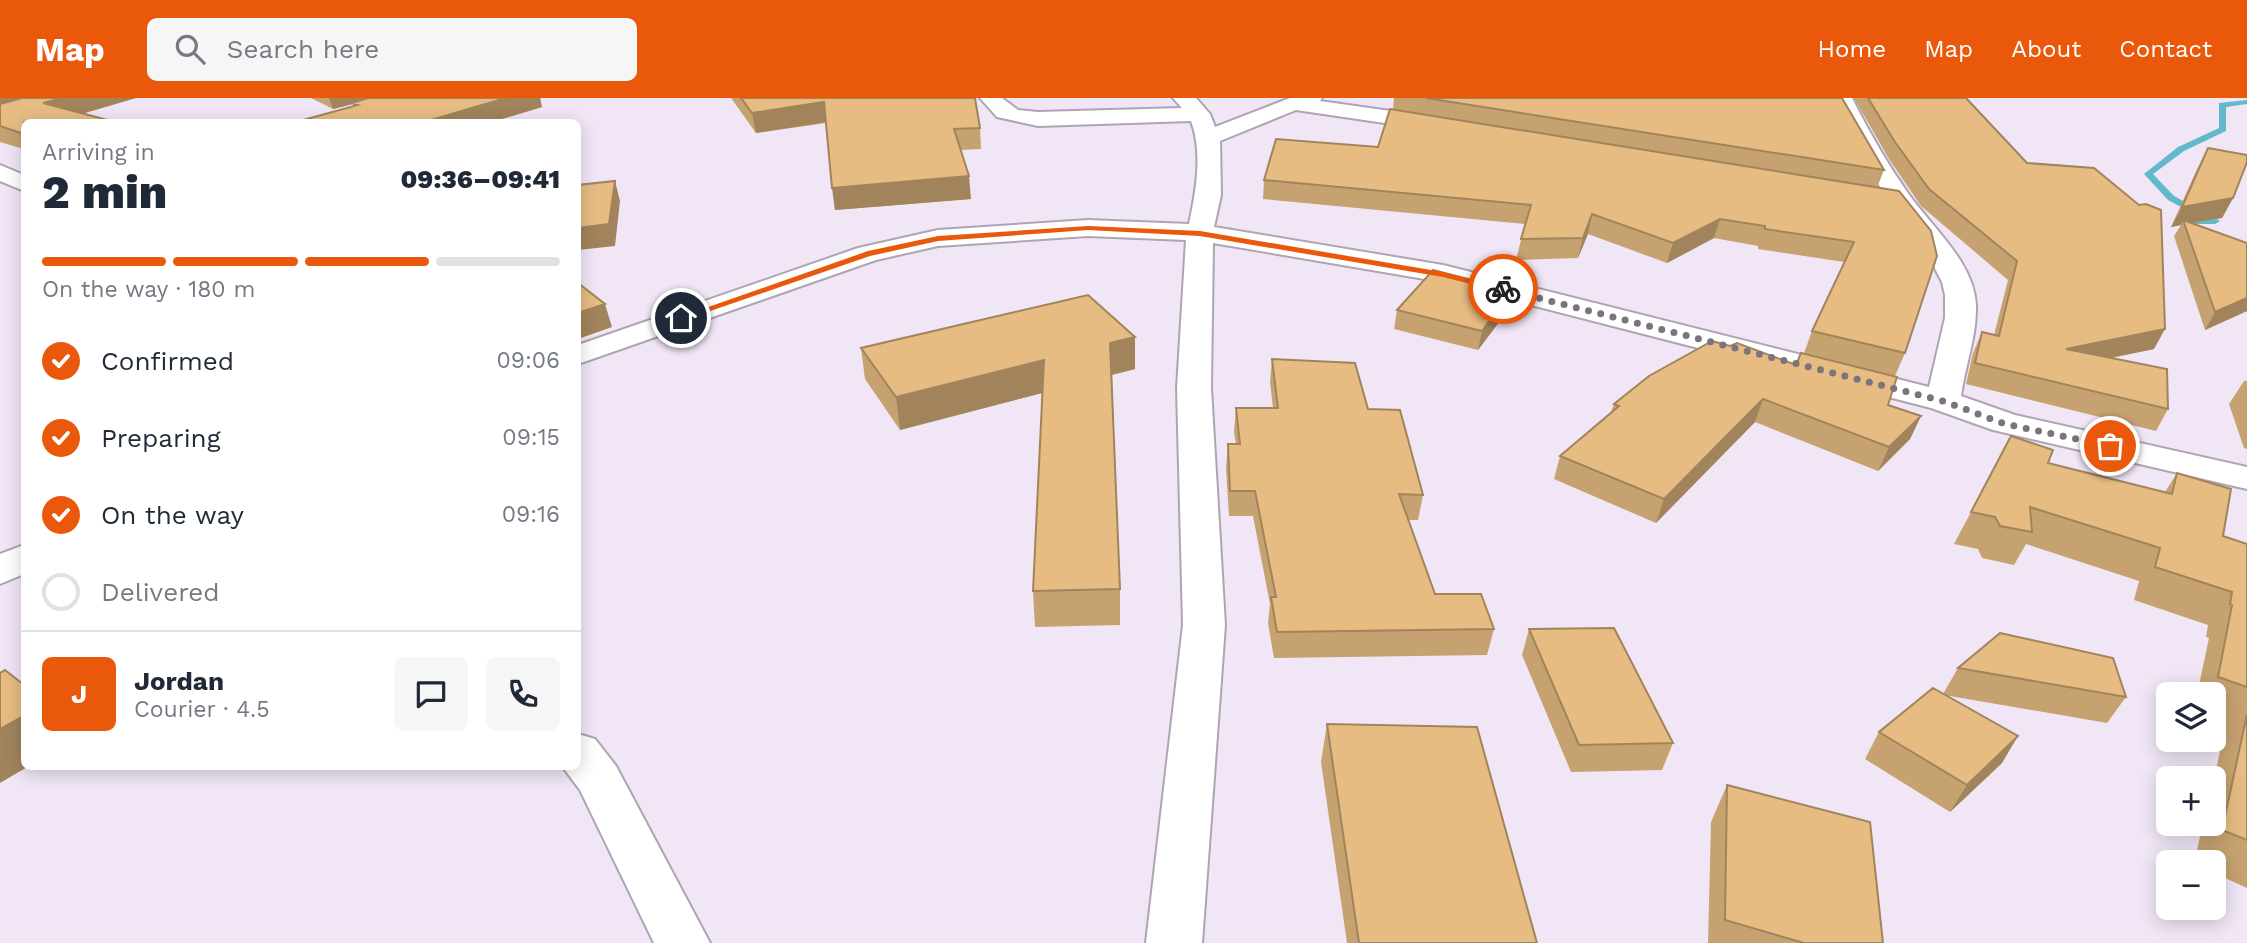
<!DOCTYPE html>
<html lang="en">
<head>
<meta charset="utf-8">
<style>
	body { margin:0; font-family:"Work Sans",sans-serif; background:#f6f6f7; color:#1f2937; height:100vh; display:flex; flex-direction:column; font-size:26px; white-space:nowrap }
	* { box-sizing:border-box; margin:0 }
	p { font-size:23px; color:#747a83 }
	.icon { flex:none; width:38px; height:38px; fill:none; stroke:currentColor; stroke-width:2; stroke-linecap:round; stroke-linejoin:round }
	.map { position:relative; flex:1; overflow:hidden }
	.drawer { position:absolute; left:21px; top:21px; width:560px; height:651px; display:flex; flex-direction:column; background:#fff; border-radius:10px; box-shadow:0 4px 18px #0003 }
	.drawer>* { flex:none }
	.fabs { position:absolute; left:2156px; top:584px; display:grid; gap:14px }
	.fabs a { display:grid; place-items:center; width:70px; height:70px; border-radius:10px; background:#fff; box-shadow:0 4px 18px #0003; font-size:35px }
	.pin { position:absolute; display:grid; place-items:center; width:60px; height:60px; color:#fff; margin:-30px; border:4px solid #fff; border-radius:50%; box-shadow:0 2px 7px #0007 }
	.courier { position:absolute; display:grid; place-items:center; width:70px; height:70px; margin:-35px; border:5px solid #ea580c; border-radius:50%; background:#fff; color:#222; box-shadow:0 2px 9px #0007 }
	.overview em { font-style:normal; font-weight:800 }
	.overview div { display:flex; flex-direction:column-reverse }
	.overview { display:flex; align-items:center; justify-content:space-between; height:119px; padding:0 21px }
	h1 { font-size:46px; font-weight:800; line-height:52px }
	.bar { display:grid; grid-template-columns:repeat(4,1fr); gap:10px 7px; align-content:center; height:84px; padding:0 21px }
	.bar i { height:9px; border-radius:5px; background:#e0e1e3 }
	.bar .on { background:#ea580c }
	.bar p { grid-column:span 4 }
	.line { display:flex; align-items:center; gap:18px; padding:0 21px; border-top:2px solid #e0e1e3 }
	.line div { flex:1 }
	.round { display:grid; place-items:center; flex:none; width:74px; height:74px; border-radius:10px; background:#f6f6f7 }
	ol { padding:0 21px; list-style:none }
	li { display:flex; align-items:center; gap:21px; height:77px }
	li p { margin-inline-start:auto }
	li .icon { padding:7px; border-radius:50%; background:#ea580c; color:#fff; stroke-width:4 }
	li:last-child { color:#747a83 }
	li i { width:38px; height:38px; border:4px solid #e0e1e3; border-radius:50% }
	header { display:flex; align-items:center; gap:42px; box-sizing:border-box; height:98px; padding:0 35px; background:#ea580c; color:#fff }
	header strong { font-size:33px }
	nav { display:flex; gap:38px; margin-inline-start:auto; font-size:24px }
	.search { width:490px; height:63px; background:#f6f6f7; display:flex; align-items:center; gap:18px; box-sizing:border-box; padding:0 24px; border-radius:10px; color:#747a83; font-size:26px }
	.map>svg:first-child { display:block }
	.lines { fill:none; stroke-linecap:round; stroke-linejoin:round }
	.stream { fill:#62b9cc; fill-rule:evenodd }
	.street-casing { stroke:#aea4b3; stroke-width:4 }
	.secondary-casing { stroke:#aea4b3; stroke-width:4 }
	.street { fill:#fff; fill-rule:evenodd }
	.secondary { fill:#fff; fill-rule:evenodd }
	.wall { fill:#c6a271 }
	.shaded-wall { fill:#a1845c }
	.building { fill:#e6bc83; stroke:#a1845c; stroke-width:2 }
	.route { fill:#ea580c }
	.done { stroke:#7b747e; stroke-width:7; stroke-dasharray:0 12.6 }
</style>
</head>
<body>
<header>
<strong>Map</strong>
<div class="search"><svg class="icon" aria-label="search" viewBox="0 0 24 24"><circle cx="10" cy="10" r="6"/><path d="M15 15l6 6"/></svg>Search here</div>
<nav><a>Home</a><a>Map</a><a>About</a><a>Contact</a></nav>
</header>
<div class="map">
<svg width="2247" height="845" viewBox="0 0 2247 845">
	<rect width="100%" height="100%" fill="#f1e6f6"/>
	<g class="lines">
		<path class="stream" d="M2247,2V6L2226,9V33L2184,53L2153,76L2174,98L2220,123L2215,126H2182V122L2203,121L2168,102L2144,76L2178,49L2219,30V5Z"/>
		<g class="street-casing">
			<path id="street" d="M980,0H1002L1018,12L1038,14L1182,10L1173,0H1196L1210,16L1215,29L1290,0H1322L1320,3L1447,21L1450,26L1447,31L1439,33L1296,12L1220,43L1221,97L1214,129L1443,167L1929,289L1945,220V197L1942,184L1929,159L1872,77L1830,0H1852C1869,34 1888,67 1910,98C1933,130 1974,165 1976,207C1977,238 1965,268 1961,298L2015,317L2247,369V391L1993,332L1931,310L1442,184L1213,145L1211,290L1225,527L1202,845H1146L1183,527L1177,290L1186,142L1088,138L938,148L876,162L578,266V247L858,150L938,132L1088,122L1189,126C1196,93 1203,55 1191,23L1038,28L997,19Z
				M24,447V476L0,486V456Z"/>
		</g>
		<g class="secondary-casing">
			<path id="secondary" d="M0,67L24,77V93L0,83Z
				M578,636L595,641L616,668L710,845H654L580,692L562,668H578Z"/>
		</g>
		<use href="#street" class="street"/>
		<use href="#secondary" class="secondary"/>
	</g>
	<path class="wall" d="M0,0H136L82,16L24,24V51L0,44Z
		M311,0H540L542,9L492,24H296L353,8V6L333,11Z
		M731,0H975L980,30L981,51L960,52L971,101L835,112L826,25L756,35Z
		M1394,0H1842L1884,72L1877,90L1393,11Z
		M1854,0H1966L2154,251L2111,260L2168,311L2156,333L1966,286L1973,255L1982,234L1994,237L2008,182L1921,108L1889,61Z
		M2208,50L2233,100L2222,120L2192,125L2247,213L2205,232L2174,138L2181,127L2171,129L2198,69Z
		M1264,82L1899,93L1905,255L1895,278L1804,255L1812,233L1844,164L1758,151V148L1714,140L1667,165L1588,136L1578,160L1516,162L1525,126L1263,101Z
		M1512,192L1509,211L1478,252L1394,231L1397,212Z
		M1135,239V271L1112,277L1120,491V527L1035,529L1033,493L1042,295L900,332L865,281L861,250Z
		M1272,261L1368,311L1423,397L1418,422H1408L1435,496L1494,531L1487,557L1274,560L1268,525L1270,506L1253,418H1229L1226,370L1228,346H1236L1234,334L1236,310H1273L1270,284Z
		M1649,278L1888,307L1921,318L1910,341L1878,373L1755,324L1656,425L1554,381L1560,358L1611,314L1614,306Z
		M2244,283H2247V351L2244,350L2229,306Z
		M2048,365L2165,394L2177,375L2223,438L2247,446V790L2214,775V765H2194L2203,726H2214V681L2226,625L2214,621V597H2197L2209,540L2206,539L2208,527L2134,502L2139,483L2026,446L2014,467L1982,460L1978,451L1954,446L1971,414Z
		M1529,531L1673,645L1662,672L1571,674L1522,557Z
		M1958,570L2126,599L2107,625L1944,597L2002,665L1950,714L1865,661L1879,634L1943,596Z
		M1327,626L1537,845H1347L1321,664Z
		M1727,687L1883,845H1708L1711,724Z"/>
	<path class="shaded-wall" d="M0,0H31L0,7Z
		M63,0H136L53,24L43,5Z
		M329,0H374L352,5L353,6L333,11Z
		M506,0H540L542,9L492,24H424Z
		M824,4L827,24L756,35L752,15Z
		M969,78L971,101L835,112L832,90Z
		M615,83L620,103L615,148L578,152V130Z
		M2233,100L2222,120L2185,126L2183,122L2181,127L2171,129L2182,109Z
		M1592,116L1588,136L1578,160L1583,140Z
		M1720,121L1714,140L1667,165L1673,145Z
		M1512,192L1509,211L1478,252L1482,233Z
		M2247,200V213L2205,232L2215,214Z
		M605,206L612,229L578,241V215Z
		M2165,231L2154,251L2055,271L2066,251Z
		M1135,239V271L1111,277L1110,245Z
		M1044,262L1046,294L900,332L896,299Z
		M1763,301L1755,324L1656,425L1664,401Z
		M1921,318L1910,341L1878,373L1889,349Z
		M24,618V668H29L0,685V631Z
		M2018,638L2002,665L1950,714L1967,687Z"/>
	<path class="building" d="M22,0H63L43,5L115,24H24V36L0,28V6Z
		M368,0H506L424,24H296L358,7L352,5Z
		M741,0H975L980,30L954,31L969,78L832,90L824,4L752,15Z
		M1426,0H1842L1884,72Z
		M1868,0H1966L2027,65L2094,70L2139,107L2146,106L2161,112L2165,231L2066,251L2167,271L2168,311L1975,265L1982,234L1999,238L2017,163L1929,91L1895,44Z
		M1390,11L1899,93L1931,133L1937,158L1905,255L1812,233L1854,144L1765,131V128L1720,121L1673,145L1592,116L1583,140L1521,141L1531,107L1264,82L1276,41L1378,49Z
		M2208,50L2247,57V64L2233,100L2182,109Z
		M615,83L609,126L578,130V87Z
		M2183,122L2247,145V200L2215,214Z
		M1433,172L1512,192L1482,233L1397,212Z
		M578,185L605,206L578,215Z
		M1088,197L1135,239L1110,245L1120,491L1033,493L1044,262L896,299L861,250Z
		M1712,243L1730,248L1737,245L1796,267L1801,255L1897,279L1888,307L1921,318L1889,349L1763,301L1664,401L1560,358L1619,308L1614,306L1649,278Z
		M1272,261L1355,265L1368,311L1400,312L1423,397L1399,396L1435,496H1481L1494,531L1277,534L1271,499H1276L1255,393H1230L1228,346H1240L1236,310H1278Z
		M2011,338L2053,352L2048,365L2172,396L2177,375L2231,391L2223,438L2247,446V589L2218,579L2232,507L2230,506L2232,494L2155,469L2160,450L2030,409L2032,434L2000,428L1995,419L1971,414Z
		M1614,530L1673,645L1579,647L1529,531Z
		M2000,535L2113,560L2126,599L1958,570Z
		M5,572L24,587V618L0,631V575Z
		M1933,590L2018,638L1967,687L1879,634Z
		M2247,616V742L2222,732Z
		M1327,626L1477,629L1537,845H1359Z
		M1727,687L1870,724L1883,845H1804L1725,822Z"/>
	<path class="route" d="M1088,128L1200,133L1443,174L1507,191L1503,194L1443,179L1200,138L1088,132L938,143L870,158L684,222L677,220L868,153L938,138Z"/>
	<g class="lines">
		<path class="done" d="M1503,191L1943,303L2005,326L2110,348"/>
	</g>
</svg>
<div class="fabs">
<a><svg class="icon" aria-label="layers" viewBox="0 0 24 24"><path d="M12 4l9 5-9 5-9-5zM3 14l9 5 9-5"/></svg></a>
<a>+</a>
<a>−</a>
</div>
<div class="pin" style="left:2110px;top:348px;background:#ea580c"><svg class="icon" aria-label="bag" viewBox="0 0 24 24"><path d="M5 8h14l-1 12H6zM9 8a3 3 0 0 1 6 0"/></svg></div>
<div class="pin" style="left:681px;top:220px;background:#1f2937"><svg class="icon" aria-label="home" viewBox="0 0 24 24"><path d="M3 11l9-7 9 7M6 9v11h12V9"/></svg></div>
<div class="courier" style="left:1503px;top:191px"><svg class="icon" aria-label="bike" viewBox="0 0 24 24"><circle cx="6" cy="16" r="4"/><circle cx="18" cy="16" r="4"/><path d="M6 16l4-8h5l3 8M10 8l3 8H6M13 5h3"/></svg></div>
<section class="drawer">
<div class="overview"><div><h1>2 min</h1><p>Arriving in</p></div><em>09:36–09:41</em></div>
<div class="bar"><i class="on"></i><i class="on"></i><i class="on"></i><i></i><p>On the way · 180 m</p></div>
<ol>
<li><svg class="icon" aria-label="check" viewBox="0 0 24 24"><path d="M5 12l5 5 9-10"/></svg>Confirmed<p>09:06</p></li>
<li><svg class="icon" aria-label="check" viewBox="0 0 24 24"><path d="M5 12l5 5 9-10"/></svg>Preparing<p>09:15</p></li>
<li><svg class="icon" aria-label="check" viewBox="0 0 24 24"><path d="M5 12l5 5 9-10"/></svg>On the way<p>09:16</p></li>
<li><i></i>Delivered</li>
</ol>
<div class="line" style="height:126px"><b class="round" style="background:#ea580c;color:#fff">J</b><div><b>Jordan</b><p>Courier · 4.5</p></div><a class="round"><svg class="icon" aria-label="chat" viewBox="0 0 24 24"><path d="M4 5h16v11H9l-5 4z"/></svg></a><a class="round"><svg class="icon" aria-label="phone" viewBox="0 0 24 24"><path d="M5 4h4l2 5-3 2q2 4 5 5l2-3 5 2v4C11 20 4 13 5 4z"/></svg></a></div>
</section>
</div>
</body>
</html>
